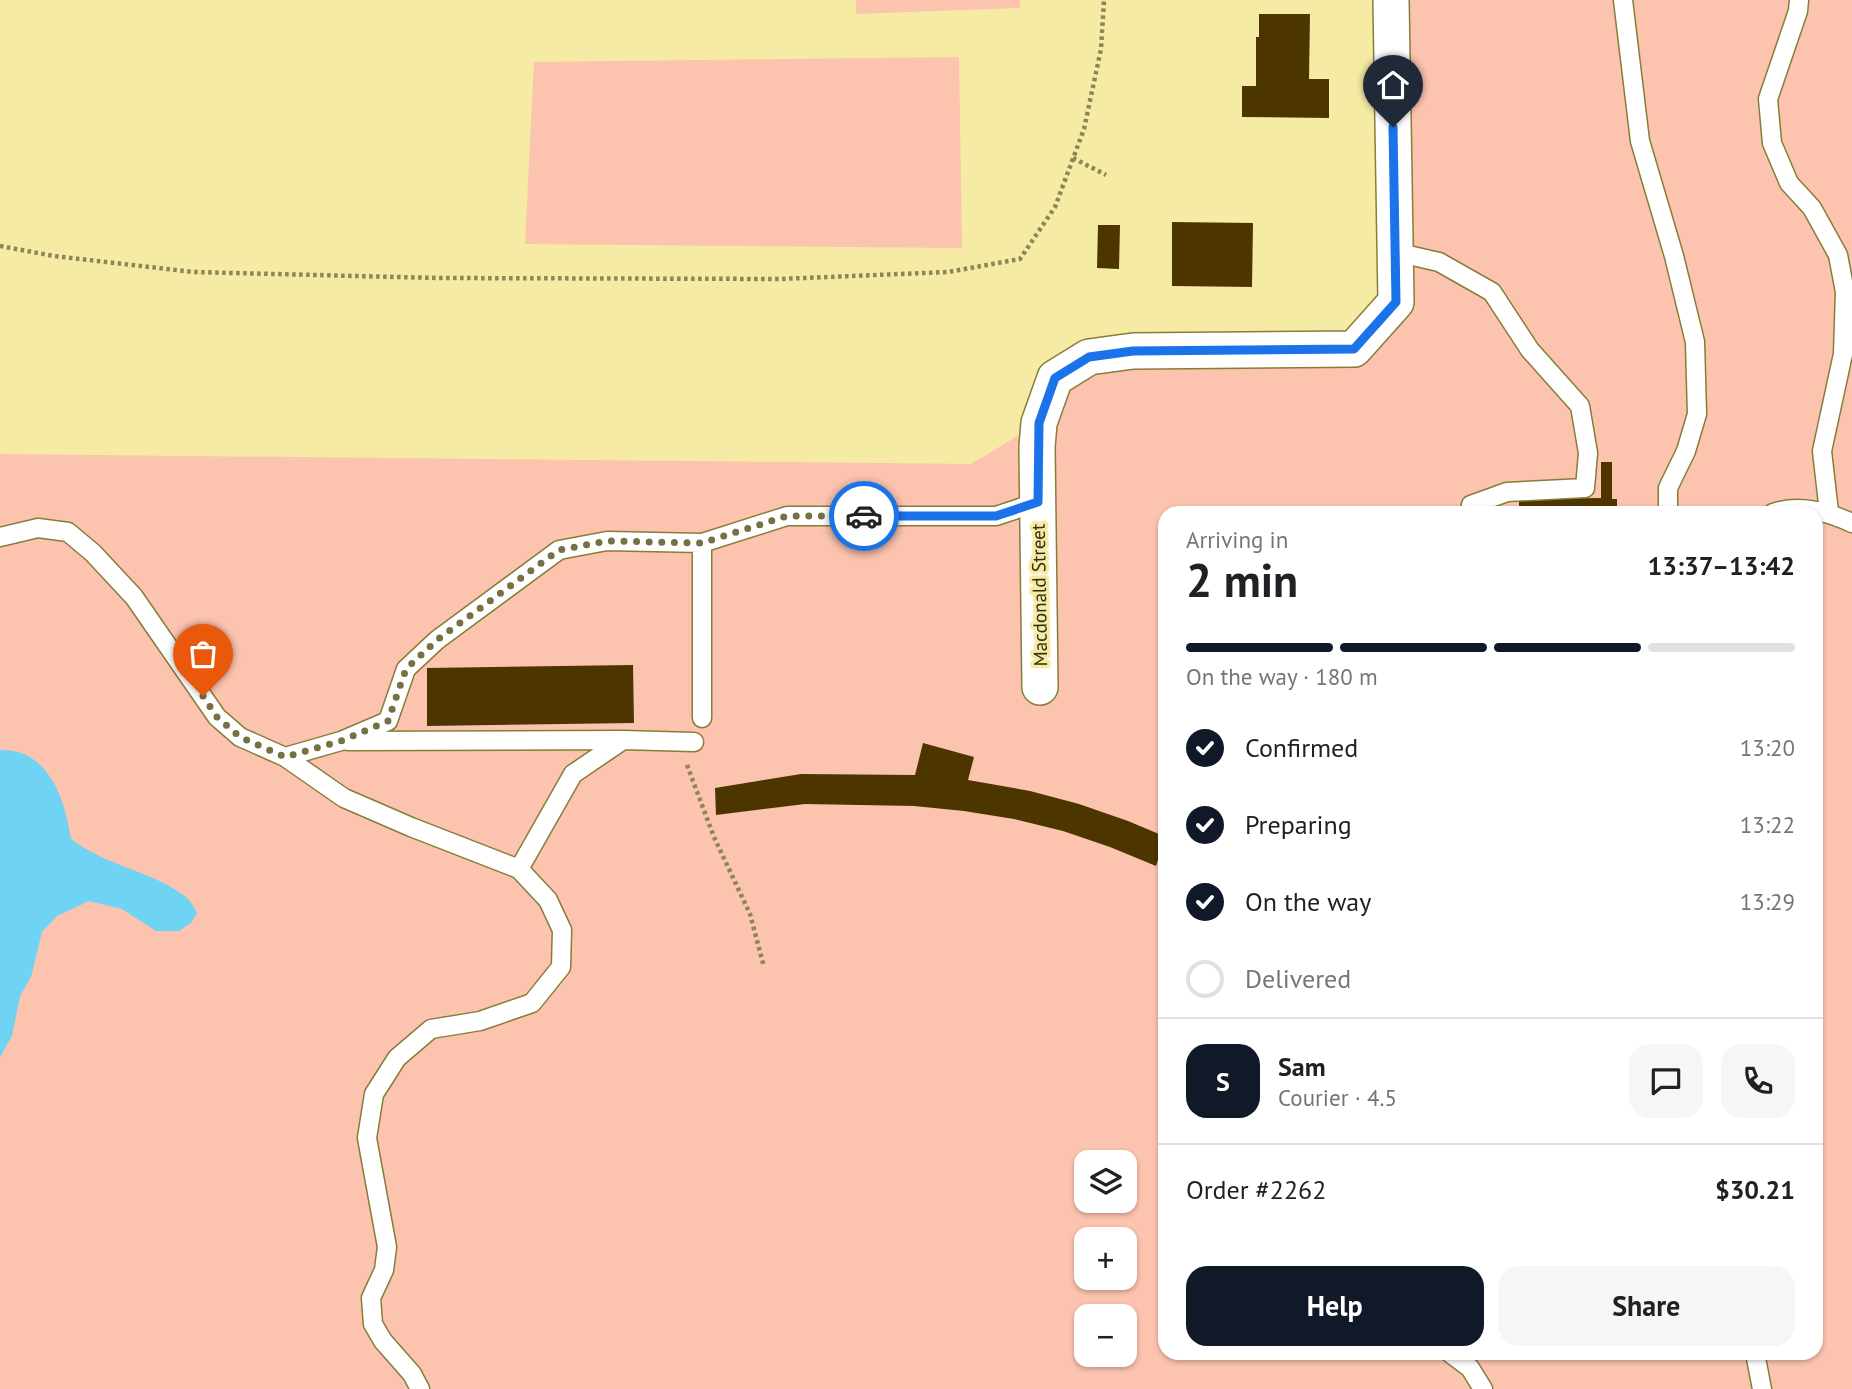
<!DOCTYPE html>
<html lang="en">
<head>
<meta charset="utf-8">
<style>
	body { margin:0; font-family:"PT Sans",sans-serif; background:#f6f6f6; color:#202124; height:100vh; display:flex; flex-direction:column; font-size:26px; white-space:nowrap }
	* { box-sizing:border-box; margin:0 }
	p { font-size:23px; color:#757577 }
	.icon { flex:none; width:38px; height:38px; fill:none; stroke:currentColor; stroke-width:2; stroke-linecap:round; stroke-linejoin:round }
	.map { position:relative; flex:1; overflow:hidden }
	.details { position:absolute; left:1158px; top:506px; width:665px; height:854px; display:flex; flex-direction:column; background:#fff; border-radius:21px; box-shadow:0 2px 5px #0004 }
	.details>* { flex:none }
	.tools { position:absolute; left:1074px; top:1150px; display:grid; gap:14px }
	.tools a { display:grid; place-items:center; width:63px; height:63px; border-radius:14px; background:#fff; box-shadow:0 2px 5px #0004; font-size:35px }
	.pin { position:absolute; display:grid; place-items:center; width:60px; height:60px; color:#fff; margin:-72px -30px; border-radius:50% 50% 50% 0; rotate:-45deg; box-shadow:0 0 7px #0007 }
	.pin .icon { rotate:45deg }
	.courier { position:absolute; display:grid; place-items:center; width:70px; height:70px; margin:-35px; border:5px solid #1a73e8; border-radius:50%; background:#fff; color:#222; box-shadow:0 2px 9px #0007 }
	.summary em { font-style:normal; font-weight:800 }
	.summary div { display:flex; flex-direction:column-reverse }
	.summary { display:flex; align-items:center; justify-content:space-between; height:119px; padding:0 28px }
	h1 { font-size:46px; font-weight:800; line-height:52px }
	.bar { display:grid; grid-template-columns:repeat(4,1fr); gap:10px 7px; align-content:center; height:84px; padding:0 28px }
	.bar i { height:9px; border-radius:5px; background:#e0e0e0 }
	.bar .active { background:#111827 }
	.bar p { grid-column:span 4 }
	.line { display:flex; align-items:center; gap:18px; padding:0 28px; border-top:2px solid #e0e0e0 }
	.line div { flex:1 }
	.round { display:grid; place-items:center; flex:none; width:74px; height:74px; border-radius:21px; background:#f6f6f6 }
	ol { padding:0 28px; list-style:none }
	li { display:flex; align-items:center; gap:21px; height:77px }
	li p { margin-inline-start:auto }
	li .icon { padding:7px; border-radius:50%; background:#111827; color:#fff; stroke-width:4 }
	li:last-child { color:#757577 }
	li i { width:38px; height:38px; border:4px solid #e0e0e0; border-radius:50% }
	.cta { display:flex; gap:14px; margin-top:auto; padding:14px 28px }
	.cta a { flex:1; height:80px; border-radius:21px; background:#111827; color:#fff; font-size:28px; font-weight:800; line-height:80px; text-align:center }
	.cta a+a { background:#f6f6f6; color:#202124 }
	.map>svg:first-child { display:block }
	.green { fill:#fcc3ae; fill-rule:evenodd }
	.water { fill:#6fd3f3 }
	.building { fill:#4d3500 }
	.lines { fill:none; stroke-linecap:round; stroke-linejoin:round }
	.lane-casing { stroke:#877d39; stroke-width:21 }
	.street-casing { stroke:#877d39; stroke-width:38 }
	.path { stroke:#8c8555; stroke-width:4.5; stroke-dasharray:3.5 3.5; stroke-linecap:butt }
	.lane { stroke:#fff; stroke-width:18 }
	.street { stroke:#fff; stroke-width:35 }
	.done { stroke:#767045; stroke-width:7; stroke-dasharray:0 12.6 }
	.route { stroke:#1a73e8; stroke-width:9 }
	.labels { text-anchor:middle; dominant-baseline:central; stroke-width:7; stroke-linejoin:round; paint-order:stroke }
	.street-label { font-size:19px; fill:#322e11; stroke:#f5eba5 }
</style>
</head>
<body>
<div class="map">
<svg width="1852" height="1389" viewBox="0 0 1852 1389">
	<rect width="100%" height="100%" fill="#f5eba5"/>
	<path class="green" d="M856,0H1020V8L856,14Z
		M1406,0H1852V1389H0V454L971,464L1039,423L1089,357L1354,349L1396,302ZM1166,513H1816V1353H1166ZM1087,1162H1125V1200H1087ZM1087,1239H1125V1278H1087ZM1087,1316H1125V1354H1087Z
		M959,57L962,248L525,244L534,62Z"/>
	<path class="water" d="M0,750C48,748 65,799 71,839C105,866 157,872 188,899C192,903 194,908 197,913L191,923L179,931H156L122,909L89,901L57,916L42,932L31,977L20,996L12,1036L0,1057Z"/>
	<path class="building" d="M1259,14H1310L1309,79H1329V118L1242,117V86H1256V37H1259Z
		M1172,222L1253,223L1252,287L1172,286Z
		M1098,225H1120L1119,269L1097,268Z
		M1601,462H1612V499H1617V513H1519V499L1601,498Z
		M633,665L634,723L427,726V668Z
		M923,743L974,757L968,780L1030,791L1079,804L1128,821L1166,837L1156,866L1110,847L1063,831L1014,819L964,811L914,806L805,804L716,815L715,788L801,774L915,775Z"/>
	<g class="lines">
		<g class="lane-casing">
			<path id="lane" d="M1623,0L1640,141L1674,256L1695,342L1697,414L1686,451L1668,488V513
				M1799,0L1798,11L1768,99L1772,143L1789,183L1812,208L1838,255L1845,292L1843,354L1822,451L1829,512
				M1395,252L1439,262L1492,292L1530,350L1580,406L1588,453L1585,488L1507,492L1471,505L1470,513
				M1773,513C1799,504 1828,512 1852,523
				M0,537L38,528L68,532L93,553L134,597L217,717L240,737L285,757L344,798L411,827L519,869L548,900L562,930L561,967L532,1003L480,1021L431,1029L397,1058L374,1094L367,1138L387,1247L384,1270L371,1298L373,1324L383,1341L412,1374L420,1389
				M702,543V718
				M348,741L623,740
				M285,757L341,741L388,721L406,669L437,640L559,550L607,541L702,543L787,516H996L1038,502
				M519,869L573,774L623,740L694,742
				M1450,1353L1470,1368L1483,1389
				M1755,1353L1762,1389"/>
		</g>
		<g class="street-casing">
			<path id="street" d="M1040,687L1037,447L1039,423L1055,378L1089,357L1133,351L1354,349L1396,302L1391,0"/>
		</g>
		<path class="path" d="M1073,158L1106,175
			M0,246L54,256L193,272L438,278L780,279L948,272L1020,259L1055,207L1084,129L1101,49L1104,0
			M687,765L714,837L750,914L764,967"/>
		<use href="#lane" class="lane"/>
		<use href="#street" class="street"/>
	</g>
	<g class="lines">
		<path class="done" d="M203,696L217,717L240,737L285,757L341,741L388,721L406,669L437,640L559,550L607,541L702,543L787,516H864"/>
		<path class="route" d="M864,516H996L1038,502L1039,423L1055,378L1089,357L1133,351L1354,349L1396,302L1393,127"/>
	</g>
	<g class="labels">
		<g class="street-label">
			<text transform="translate(1039 595) rotate(-91)">Macdonald Street</text>
		</g>
	</g>
</svg>
<div class="tools">
<a><svg class="icon" aria-label="layers" viewBox="0 0 24 24"><path d="M12 4l9 5-9 5-9-5zM3 14l9 5 9-5"/></svg></a>
<a>+</a>
<a>−</a>
</div>
<div class="pin" style="left:203px;top:696px;background:#ea580c"><svg class="icon" aria-label="bag" viewBox="0 0 24 24"><path d="M5 8h14l-1 12H6zM9 8a3 3 0 0 1 6 0"/></svg></div>
<div class="pin" style="left:1393px;top:127px;background:#1f2937"><svg class="icon" aria-label="home" viewBox="0 0 24 24"><path d="M3 11l9-7 9 7M6 9v11h12V9"/></svg></div>
<div class="courier" style="left:864px;top:516px"><svg class="icon" aria-label="car" viewBox="0 0 24 24"><path d="M5 17H2v-5l4-1 3-4h7l3 4 3 1v5h-3M9 17h6M6 11h13"/><circle cx="7" cy="17" r="2"/><circle cx="17" cy="17" r="2"/></svg></div>
<section class="details">
<div class="summary"><div><h1>2 min</h1><p>Arriving in</p></div><em>13:37–13:42</em></div>
<div class="bar"><i class="active"></i><i class="active"></i><i class="active"></i><i></i><p>On the way · 180 m</p></div>
<ol>
<li><svg class="icon" aria-label="check" viewBox="0 0 24 24"><path d="M5 12l5 5 9-10"/></svg>Confirmed<p>13:20</p></li>
<li><svg class="icon" aria-label="check" viewBox="0 0 24 24"><path d="M5 12l5 5 9-10"/></svg>Preparing<p>13:22</p></li>
<li><svg class="icon" aria-label="check" viewBox="0 0 24 24"><path d="M5 12l5 5 9-10"/></svg>On the way<p>13:29</p></li>
<li><i></i>Delivered</li>
</ol>
<div class="line" style="height:126px"><b class="round" style="background:#111827;color:#fff">S</b><div><b>Sam</b><p>Courier · 4.5</p></div><a class="round"><svg class="icon" aria-label="chat" viewBox="0 0 24 24"><path d="M4 5h16v11H9l-5 4z"/></svg></a><a class="round"><svg class="icon" aria-label="phone" viewBox="0 0 24 24"><path d="M5 4h4l2 5-3 2q2 4 5 5l2-3 5 2v4C11 20 4 13 5 4z"/></svg></a></div>
<div class="line" style="height:91px"><div>Order #2262</div><b>$30.21</b></div>
<div class="cta"><a>Help</a><a>Share</a></div>
</section>
</div>
</body>
</html>
